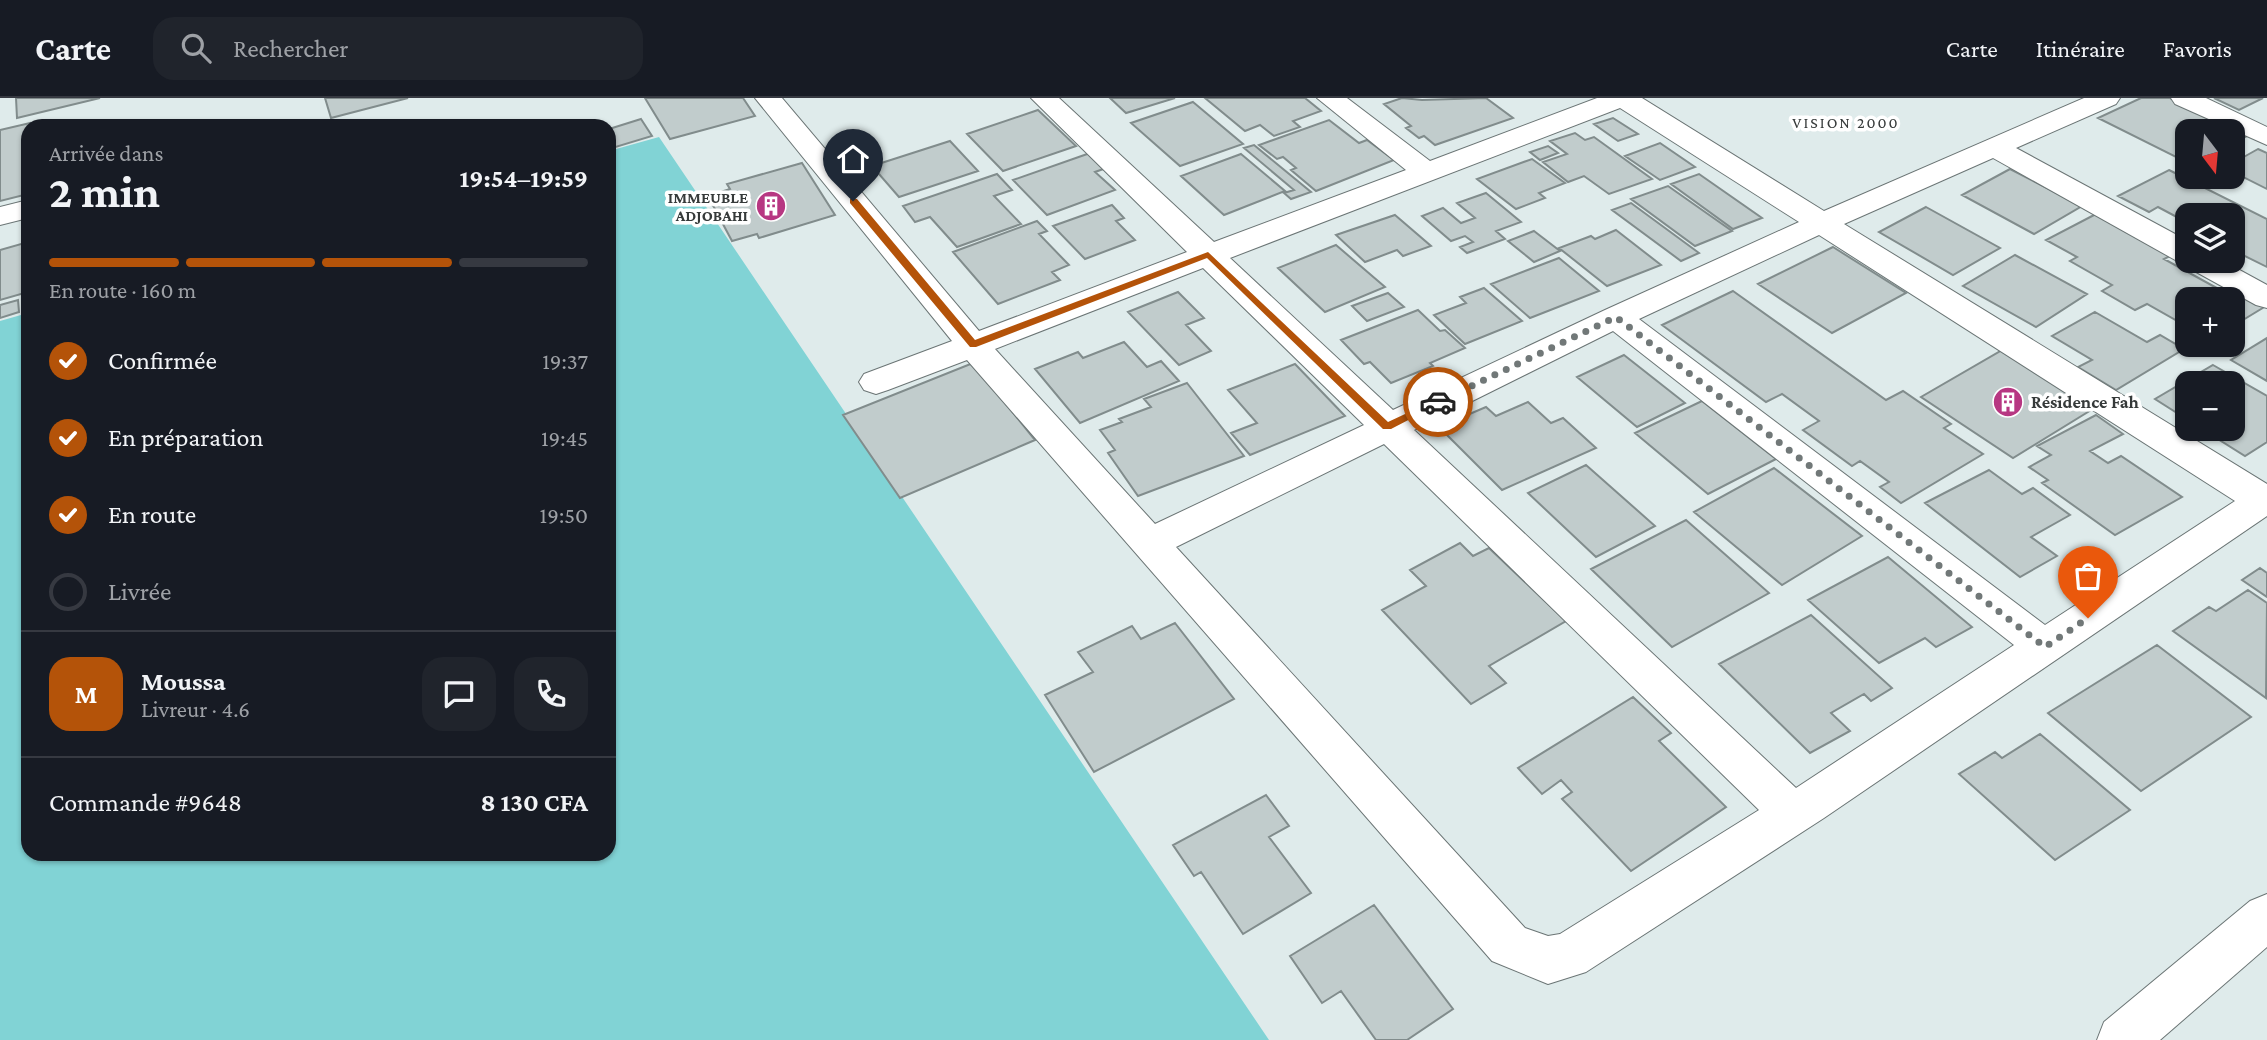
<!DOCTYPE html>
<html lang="fr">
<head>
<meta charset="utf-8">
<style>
	body { margin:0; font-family:"Crimson Pro",serif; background:#20242c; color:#f1f3f6; height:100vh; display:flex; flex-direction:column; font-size:26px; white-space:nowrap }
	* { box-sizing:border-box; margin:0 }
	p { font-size:23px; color:#9ea1a6 }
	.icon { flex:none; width:38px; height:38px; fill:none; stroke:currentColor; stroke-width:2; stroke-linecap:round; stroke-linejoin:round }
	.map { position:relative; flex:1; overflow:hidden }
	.side { position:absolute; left:21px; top:21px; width:595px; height:742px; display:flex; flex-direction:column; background:#171b24; border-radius:21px; box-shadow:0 2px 5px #0004 }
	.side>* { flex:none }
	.needle { width:46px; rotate:164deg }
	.controls { position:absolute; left:2175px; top:21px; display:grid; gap:14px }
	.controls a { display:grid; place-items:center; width:70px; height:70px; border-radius:14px; background:#171b24; box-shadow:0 2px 5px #0004; font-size:35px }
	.pin { position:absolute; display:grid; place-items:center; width:60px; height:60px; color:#fff; margin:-72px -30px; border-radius:50% 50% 50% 0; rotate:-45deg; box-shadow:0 0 7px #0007 }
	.pin .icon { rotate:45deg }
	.courier { position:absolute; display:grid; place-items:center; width:70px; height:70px; margin:-35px; border:5px solid #b45309; border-radius:50%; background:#fff; color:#222; box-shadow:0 2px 9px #0007 }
	.head em { font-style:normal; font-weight:700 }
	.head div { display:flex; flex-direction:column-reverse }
	.head { display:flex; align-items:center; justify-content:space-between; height:119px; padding:0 28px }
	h1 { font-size:46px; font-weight:700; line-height:52px }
	.bar { display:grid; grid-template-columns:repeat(4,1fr); gap:10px 7px; align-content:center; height:84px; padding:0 28px }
	.bar i { height:9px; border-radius:5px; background:#363941 }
	.bar .active { background:#b45309 }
	.bar p { grid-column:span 4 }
	.line { display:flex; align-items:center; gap:18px; padding:0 28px; border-top:2px solid #363941 }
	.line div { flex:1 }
	.round { display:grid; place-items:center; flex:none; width:74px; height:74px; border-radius:21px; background:#20242c }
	ol { padding:0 28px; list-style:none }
	li { display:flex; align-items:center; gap:21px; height:77px }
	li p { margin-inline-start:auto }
	li .icon { padding:7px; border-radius:50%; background:#b45309; color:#fff; stroke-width:4 }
	li:last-child { color:#9ea1a6 }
	li i { width:38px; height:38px; border:4px solid #363941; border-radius:50% }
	header { display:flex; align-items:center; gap:42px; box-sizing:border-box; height:98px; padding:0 35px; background:#171b24; border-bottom:2px solid #363941 }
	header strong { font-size:33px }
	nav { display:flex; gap:38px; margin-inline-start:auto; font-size:24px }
	.search { width:490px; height:63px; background:#20242c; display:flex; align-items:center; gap:18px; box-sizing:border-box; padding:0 24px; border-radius:21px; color:#9ea1a6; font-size:26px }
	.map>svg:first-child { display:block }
	.green { fill:#81d3d5 }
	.building { fill:#c1cccc; stroke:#818c8c; stroke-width:2 }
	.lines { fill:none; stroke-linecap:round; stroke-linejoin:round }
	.street-casing { stroke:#6b7575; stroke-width:2 }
	.street { fill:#fff; fill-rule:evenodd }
	.route { fill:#b45309 }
	.done { stroke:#717878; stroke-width:7; stroke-dasharray:0 12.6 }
	.labels { text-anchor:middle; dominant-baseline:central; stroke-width:7; stroke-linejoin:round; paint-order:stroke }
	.far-neighbourhood-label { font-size:16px; letter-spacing:2px; fill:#363a3a; stroke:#fff }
	.far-poi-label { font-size:16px; font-weight:bold; fill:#363a3a; stroke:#fff; text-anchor:end }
	.poi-label { font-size:18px; font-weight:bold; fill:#363a3a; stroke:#fff; text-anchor:start }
</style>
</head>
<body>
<header>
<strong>Carte</strong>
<div class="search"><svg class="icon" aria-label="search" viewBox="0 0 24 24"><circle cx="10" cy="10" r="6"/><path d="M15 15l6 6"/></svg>Rechercher</div>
<nav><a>Carte</a><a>Itinéraire</a><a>Favoris</a></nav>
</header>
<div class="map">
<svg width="2267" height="942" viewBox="0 0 2267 942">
	<rect width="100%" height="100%" fill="#dfebeb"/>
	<path class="green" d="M659,39L1269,942H0V223L28,215V756H609V53Z"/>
	<path class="building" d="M16,0H100L17,20Z
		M325,0H408L331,20Z
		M645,0H743L755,18L670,41Z
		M1110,0H1175L1126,15Z
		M1205,0H1305L1321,13L1293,23L1300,29L1274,38L1260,27L1245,33Z
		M1402,0L1422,2L1486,0L1513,20L1435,47L1424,38L1419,40L1406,30L1411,28L1384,6Z
		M2141,0H2170L2249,37L2233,45V33H2188V65L2098,20Z
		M2214,0H2263L2239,12Z
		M1193,4L1243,46L1180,68L1131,25Z
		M1038,12L1076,48L1003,73L967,36Z
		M1613,20L1638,36L1618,43L1594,26Z
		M641,21L652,38L609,51V31Z
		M1329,22L1359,45L1367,42L1394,62L1316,93L1291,72L1296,70L1283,59L1277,61L1259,47Z
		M30,25L28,96L0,103V32Z
		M1575,35L1585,42L1594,39L1652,81L1609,96L1584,78L1568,84L1543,64L1567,56L1550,43Z
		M950,43L978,73L899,99L872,68Z
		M1660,45L1695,69L1660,82L1625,58Z
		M1254,47L1311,94L1291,101L1284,95L1294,92L1244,50Z
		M1548,48L1558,55L1540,62L1530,54Z
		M2258,51L2267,55V91L2233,74V65Z
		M1093,54L1109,69L1095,74L1115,92L1047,117L1013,82Z
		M1241,56L1285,93L1224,117L1181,78Z
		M1532,61L1565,85L1539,95L1545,100L1516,111L1477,81Z
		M802,65L835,117L759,140L757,136L732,143L708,98L730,91L727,86Z
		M2010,71L2082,108L2034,136L1962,97Z
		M2169,72L2267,121V169L2245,158L2238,161L2233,159V117H2188V125L2158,109L2149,114L2118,98Z
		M997,76L1012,92L994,98L1021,126L957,149L930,119L915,124L903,108Z
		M1699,76L1762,120L1733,131L1671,86Z
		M1668,88L1732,133L1695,148L1631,101Z
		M1486,95L1521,124L1496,133L1505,141L1467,155L1460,149L1473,144L1465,138L1451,143L1422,118L1443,110L1461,125L1475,120L1457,105Z
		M1631,105L1699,155L1681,163L1612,112Z
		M1112,107L1124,120L1116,123L1135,142L1085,161L1053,128Z
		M1926,109L2000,150L1953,177L1879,134Z
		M2096,116L2172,157L2164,161L2224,194L2232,190L2266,208L2233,228V201H2188V229L2147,206L2135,212L2102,193L2112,187L2070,163L2077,159L2046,142Z
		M1395,117L1431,148L1403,158L1397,152L1365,164L1336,137Z
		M1037,123L1047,133L1039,136L1069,167L1052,174L1060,182L998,206L953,154Z
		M1616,132L1661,167L1607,188L1559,150L1591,138L1595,141Z
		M1534,133L1560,153L1534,164L1508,143Z
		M28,144V194L0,202V152Z
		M1336,147L1385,189L1325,214L1278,170Z
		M1833,149L1906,195L1832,235L1758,186Z
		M2015,157L2087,196L2036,229L1963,188Z
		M1559,160L1599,193L1530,220L1491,186Z
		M1484,190L1522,223L1465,246L1434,217L1466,205L1460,199Z
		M1733,193L1886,302L1903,293L1951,326L1944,330L1983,356L1901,405L1880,389L1889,384L1860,363L1852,368L1803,332L1819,323L1782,296L1766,304L1662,227Z
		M1178,194L1204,220L1186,227L1211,253L1179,267L1128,214Z
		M1388,195L1404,209L1367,223L1352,208Z
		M18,202L19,214L0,220V207Z
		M1418,212L1440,233L1445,232L1465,250L1430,265L1433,268L1391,285L1370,264L1364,266L1341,242Z
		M2095,214L2147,244L2160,237L2184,251L2116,292L2078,269L2092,262L2052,238Z
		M2267,240V283L2231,262Z
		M1124,244L1147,269L1161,263L1179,283L1080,325L1035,271L1078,254L1083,260Z
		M2004,251L2096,309L2013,360L1921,299Z
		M1624,257L1685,305L1637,329L1577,279Z
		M973,265L1035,342L900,400L843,317Z
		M1295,266L1345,318L1250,357L1231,335L1257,325L1228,292Z
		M2213,267L2267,298V344L2245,358L2202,331H2233V285H2188V322L2155,301Z
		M1187,285L1244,358L1138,398L1108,355L1115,352L1100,332L1122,324L1119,321L1151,309L1144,301Z
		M1702,303L1776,361L1708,396L1635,335Z
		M1528,304L1551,325L1563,320L1596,350L1502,392L1439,329L1486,309L1496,318Z
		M2096,317L2123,336L2090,353L2108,365L2121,358L2182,399L2115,437L2042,385L2048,382L2029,369L2051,357L2037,348Z
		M1586,367L1655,428L1596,459L1528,395Z
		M1774,370L1862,438L1782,487L1694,414Z
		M1989,372L2022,396L2033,390L2070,417L2031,439L2057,458L2020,479L1925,405Z
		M1686,422L1769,495L1672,549L1591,471Z
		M1460,445L1473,458L1489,450L1566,523L1489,568L1506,585L1471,606L1382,512L1426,488L1410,472Z
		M1888,459L1972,529L1936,549L1925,540L1879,565L1808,502Z
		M2260,470L2267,475V499L2242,482Z
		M2248,492L2267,505L2266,600L2173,533L2209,509L2216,513Z
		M1811,517L1892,590L1871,603L1864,596L1831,615L1850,633L1810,655L1719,566Z
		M1175,525L1234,601L1094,674L1045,597L1093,574L1078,554L1132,528L1141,541Z
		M2157,547L2251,619L2141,693L2048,615Z
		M1633,599L1671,635L1659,643L1726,709L1631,773L1562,701L1572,694L1561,682L1542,696L1518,670Z
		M2040,636L2130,712L2055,762L1959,676L1995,654L2002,660Z
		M1266,697L1289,728L1269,739L1311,795L1243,836L1201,774L1194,778L1173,747Z
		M1374,807L1453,911L1407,942H1376L1341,893L1322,905L1290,858Z"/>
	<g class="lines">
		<g class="street-casing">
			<path id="street" d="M755,0H782L979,233L1187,154L1031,0H1059L1214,144L1406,72L1317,0H1347L1430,63L1597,0H1642L1824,113L2084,0H2120L2116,6L2016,50L2188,143V163H2223L2267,187V210L2256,207L2189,170L2186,165L2177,163L1993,60L1844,126L2267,386V418L1824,720L1586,874L1548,886L1492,863L967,262L888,292L876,296L864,292L859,284L864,276L952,243ZM1620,10L1799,124L1605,212L1393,312L1230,160ZM1819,137L2235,403L2045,527L1639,221ZM1203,170L1364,327L1155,426L995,251ZM1613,233L2014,547L1796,690L1414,332ZM1384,346L1759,712L1560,836L1548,838L1525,830L1176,449Z
				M2171,0H2206L2267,29V47L2175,6Z
				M28,102V120L0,127V109Z
				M2267,796V849L2160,942H2097L2104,924L2250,803Z"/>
		</g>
		<use href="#street" class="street"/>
	</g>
	<path class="route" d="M850,101H857L975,242L1208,154L1388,324L1435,302L1443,304L1391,331H1383L1207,160L976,249H970L850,105Z"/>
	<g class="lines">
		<path class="done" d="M1438,304L1616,219L2045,549L2088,520"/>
	</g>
	<defs>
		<g id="building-disc" transform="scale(1.575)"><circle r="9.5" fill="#b73782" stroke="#fff"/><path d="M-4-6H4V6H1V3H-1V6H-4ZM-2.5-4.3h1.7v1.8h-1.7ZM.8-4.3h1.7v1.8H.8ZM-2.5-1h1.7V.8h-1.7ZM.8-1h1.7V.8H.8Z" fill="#fff"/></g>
	</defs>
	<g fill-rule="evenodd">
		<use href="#building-disc" x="771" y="108"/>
		<use href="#building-disc" x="2008" y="304"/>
	</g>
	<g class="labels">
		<g class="far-neighbourhood-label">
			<text x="1846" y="24">VISION 2000</text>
		</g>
		<g class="far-poi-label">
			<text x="748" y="99">IMMEUBLE<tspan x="748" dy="18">ADJOBAHI</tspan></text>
		</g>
		<g class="poi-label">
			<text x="2031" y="304">Résidence Fah</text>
		</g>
	</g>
</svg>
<div class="controls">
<a><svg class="needle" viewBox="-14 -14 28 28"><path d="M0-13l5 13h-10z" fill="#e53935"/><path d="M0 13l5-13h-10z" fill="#9ea1a6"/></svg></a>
<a><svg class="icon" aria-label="layers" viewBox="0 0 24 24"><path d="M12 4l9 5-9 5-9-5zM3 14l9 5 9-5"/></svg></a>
<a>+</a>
<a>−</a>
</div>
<div class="pin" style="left:2088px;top:520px;background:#ea580c"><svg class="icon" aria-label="bag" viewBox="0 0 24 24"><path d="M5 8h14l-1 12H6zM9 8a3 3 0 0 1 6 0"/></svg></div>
<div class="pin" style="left:853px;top:103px;background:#1f2937"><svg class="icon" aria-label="home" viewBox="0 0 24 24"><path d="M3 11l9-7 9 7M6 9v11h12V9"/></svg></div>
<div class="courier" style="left:1438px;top:304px"><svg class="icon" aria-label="car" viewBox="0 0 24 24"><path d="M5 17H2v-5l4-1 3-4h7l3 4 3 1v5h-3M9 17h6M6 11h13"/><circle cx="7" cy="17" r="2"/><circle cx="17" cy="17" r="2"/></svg></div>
<section class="side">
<div class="head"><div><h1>2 min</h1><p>Arrivée dans</p></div><em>19:54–19:59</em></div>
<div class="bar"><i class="active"></i><i class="active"></i><i class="active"></i><i></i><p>En route · 160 m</p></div>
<ol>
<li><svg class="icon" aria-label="check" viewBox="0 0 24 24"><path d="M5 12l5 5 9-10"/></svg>Confirmée<p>19:37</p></li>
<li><svg class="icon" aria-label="check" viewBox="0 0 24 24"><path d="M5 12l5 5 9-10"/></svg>En préparation<p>19:45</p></li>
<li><svg class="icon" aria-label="check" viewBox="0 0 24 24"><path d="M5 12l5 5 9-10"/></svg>En route<p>19:50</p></li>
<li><i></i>Livrée</li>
</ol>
<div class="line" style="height:126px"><b class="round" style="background:#b45309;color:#fff">M</b><div><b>Moussa</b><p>Livreur · 4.6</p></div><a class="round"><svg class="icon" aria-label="chat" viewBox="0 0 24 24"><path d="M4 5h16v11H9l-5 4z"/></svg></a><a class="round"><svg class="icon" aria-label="phone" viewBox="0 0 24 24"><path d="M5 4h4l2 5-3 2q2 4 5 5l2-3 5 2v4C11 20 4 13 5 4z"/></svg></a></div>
<div class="line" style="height:91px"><div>Commande #9648</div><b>8 130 CFA</b></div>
</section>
</div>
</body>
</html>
